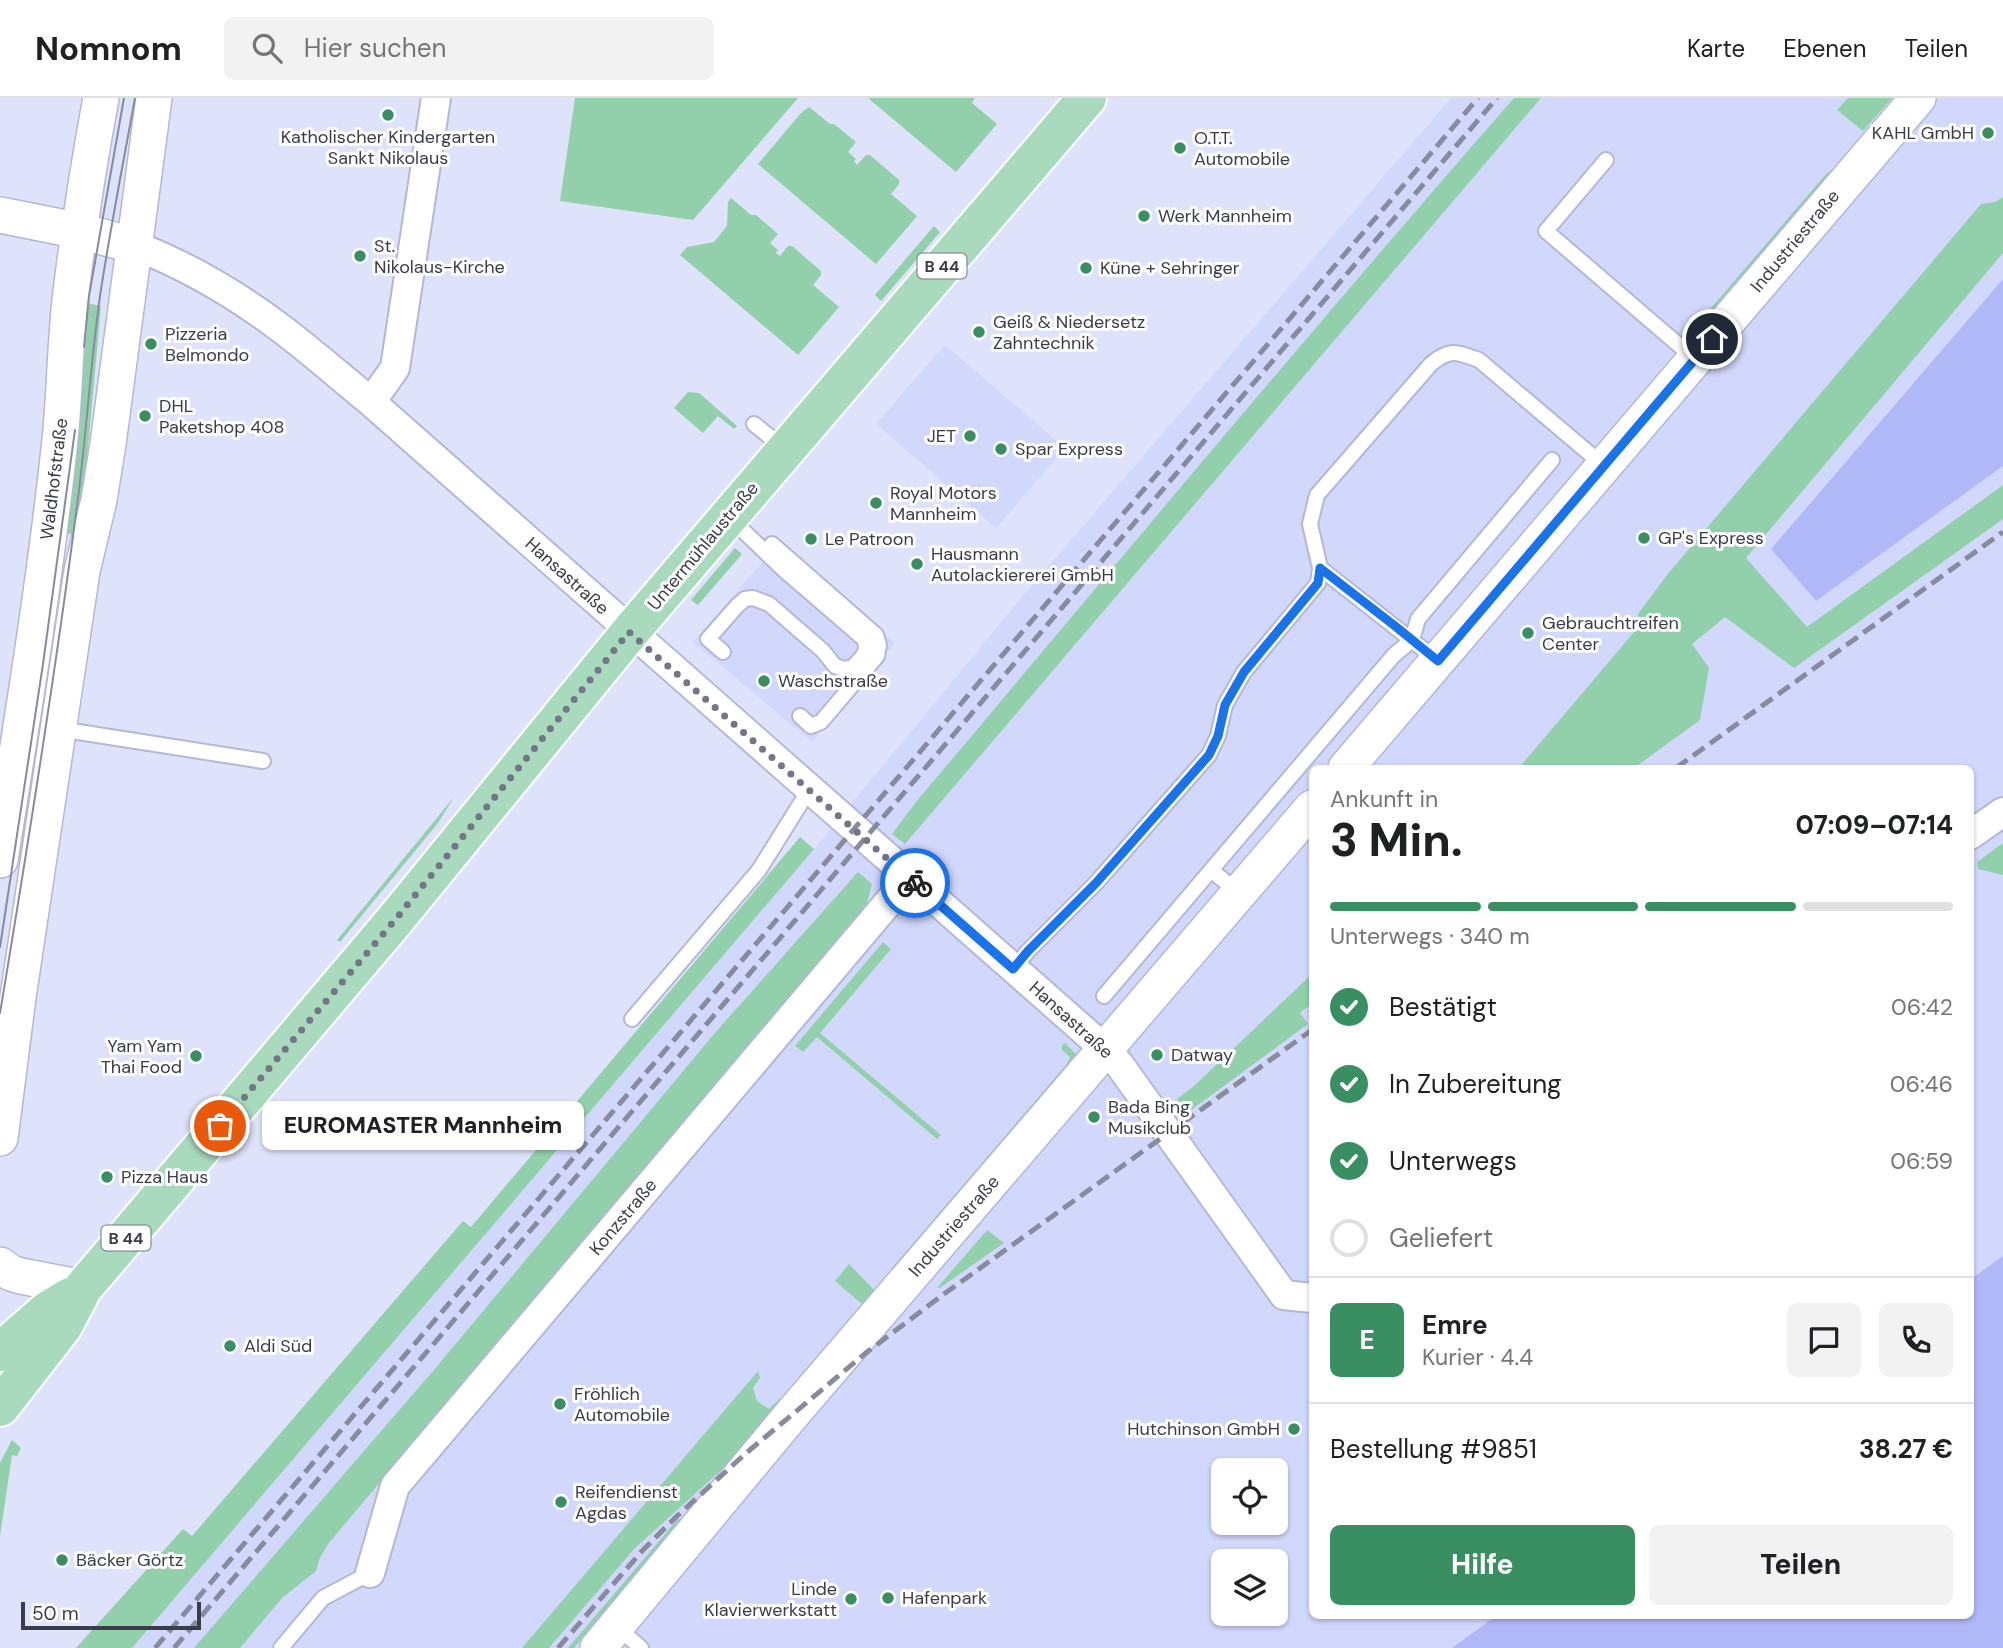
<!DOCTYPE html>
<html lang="de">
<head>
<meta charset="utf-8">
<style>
	body { margin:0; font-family:"DM Sans",sans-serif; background:#f2f2f2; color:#202124; height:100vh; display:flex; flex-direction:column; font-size:26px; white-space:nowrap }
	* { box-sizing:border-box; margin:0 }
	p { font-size:23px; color:#757577 }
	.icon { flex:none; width:38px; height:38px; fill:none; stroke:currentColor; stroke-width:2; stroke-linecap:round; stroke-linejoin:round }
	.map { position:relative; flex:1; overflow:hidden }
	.details { position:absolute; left:1309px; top:667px; width:665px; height:854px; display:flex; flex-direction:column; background:#fff; border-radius:10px; box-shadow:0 2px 5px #0004 }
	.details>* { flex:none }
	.buttons { position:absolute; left:1211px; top:1360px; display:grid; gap:14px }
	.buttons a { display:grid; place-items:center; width:77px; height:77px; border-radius:10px; background:#fff; box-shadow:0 2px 5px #0004; font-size:35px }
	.scale { position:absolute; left:21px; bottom:18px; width:180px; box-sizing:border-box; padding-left:7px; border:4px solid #3a3c48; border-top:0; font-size:19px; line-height:24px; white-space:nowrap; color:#3a3c48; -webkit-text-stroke:5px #fff; paint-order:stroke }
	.pin { position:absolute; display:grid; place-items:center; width:60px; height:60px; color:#fff; margin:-30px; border:4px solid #fff; border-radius:50%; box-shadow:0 2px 7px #0007 }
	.courier { position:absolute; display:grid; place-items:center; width:70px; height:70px; margin:-35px; border:5px solid #1a73e8; border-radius:50%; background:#fff; color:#222; box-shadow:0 2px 9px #0007 }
	.bubble { position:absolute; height:49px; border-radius:10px; background:#fff; box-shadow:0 2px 5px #0004; font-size:23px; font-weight:800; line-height:49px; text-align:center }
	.head em { font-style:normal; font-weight:800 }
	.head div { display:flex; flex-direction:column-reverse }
	.head { display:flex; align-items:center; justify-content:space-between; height:119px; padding:0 21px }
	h1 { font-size:46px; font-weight:800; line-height:52px }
	.bar { display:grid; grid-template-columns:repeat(4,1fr); gap:10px 7px; align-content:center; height:84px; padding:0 21px }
	.bar i { height:9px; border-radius:5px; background:#e0e0e0 }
	.bar .current { background:#398f62 }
	.bar p { grid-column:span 4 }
	.line { display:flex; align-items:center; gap:18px; padding:0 21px; border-top:2px solid #e0e0e0 }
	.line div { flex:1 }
	.round { display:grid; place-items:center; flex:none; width:74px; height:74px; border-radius:10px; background:#f2f2f2 }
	ol { padding:0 21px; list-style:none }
	li { display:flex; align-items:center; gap:21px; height:77px }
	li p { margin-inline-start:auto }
	li .icon { padding:7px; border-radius:50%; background:#398f62; color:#fff; stroke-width:4 }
	li:last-child { color:#757577 }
	li i { width:38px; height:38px; border:4px solid #e0e0e0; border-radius:50% }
	.cta { display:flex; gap:14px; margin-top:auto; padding:14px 21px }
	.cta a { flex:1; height:80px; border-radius:10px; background:#398f62; color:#fff; font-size:28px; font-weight:800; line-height:80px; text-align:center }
	.cta a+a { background:#f2f2f2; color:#202124 }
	header { display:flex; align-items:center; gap:42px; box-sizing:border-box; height:98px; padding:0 35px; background:#fff; border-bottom:2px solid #e0e0e0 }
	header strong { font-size:33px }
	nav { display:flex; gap:38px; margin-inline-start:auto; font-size:24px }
	.search { width:490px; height:63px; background:#f2f2f2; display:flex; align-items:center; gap:18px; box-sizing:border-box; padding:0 24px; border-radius:10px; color:#757577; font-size:26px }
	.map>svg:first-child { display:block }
	.built { fill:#d2d7fc; fill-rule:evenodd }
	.green { fill:#91d0aa }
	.water { fill:#b1b8f8 }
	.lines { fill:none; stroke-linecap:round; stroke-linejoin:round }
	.service-casing { stroke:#b4b8d5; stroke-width:18 }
	.minor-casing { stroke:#b4b8d5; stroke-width:32 }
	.tertiary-casing { stroke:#b4b8d5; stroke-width:38 }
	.primary-casing { stroke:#fff; stroke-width:42 }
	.service { stroke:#fff; stroke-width:14 }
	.minor { stroke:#fff; stroke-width:28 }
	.tertiary { stroke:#fff; stroke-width:35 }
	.primary { stroke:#a9dabe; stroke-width:38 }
	.tram { stroke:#888b9d; stroke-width:2 }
	.rail { stroke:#888b9d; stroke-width:5; stroke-dasharray:14 7; stroke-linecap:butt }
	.done { stroke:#737686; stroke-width:7; stroke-dasharray:0 12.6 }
	.route { stroke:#1a73e8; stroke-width:9 }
	.poi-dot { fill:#398f62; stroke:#fff; stroke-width:2.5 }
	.labels { text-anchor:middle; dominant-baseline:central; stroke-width:6; stroke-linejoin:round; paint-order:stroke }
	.shield { fill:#fff; stroke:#75767f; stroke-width:2 }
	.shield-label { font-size:16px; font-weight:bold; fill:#3a3c48 }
	.poi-label { font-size:18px; fill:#3a3c48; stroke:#fff; text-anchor:start }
	.street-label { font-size:18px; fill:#3a3c48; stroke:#fff }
</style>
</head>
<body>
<header>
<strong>Nomnom</strong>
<div class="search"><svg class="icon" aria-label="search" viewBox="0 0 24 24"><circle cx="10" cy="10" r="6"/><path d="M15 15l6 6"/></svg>Hier suchen</div>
<nav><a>Karte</a><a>Ebenen</a><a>Teilen</a></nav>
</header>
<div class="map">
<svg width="2003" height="1550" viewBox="0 0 2003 1550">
	<rect width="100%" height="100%" fill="#dee2fa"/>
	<path class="built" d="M1451,0H2003V181L1771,451L1816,503L2003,368V1158L1971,1181L1970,670H1312V1517H1497L1452,1550H132L814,751L1023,498ZM1223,1372H1276V1424H1223ZM1223,1463H1276V1516H1223Z
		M945,247L1065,350L996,430L876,326Z
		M779,445L895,545L812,644L693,544Z"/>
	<path class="green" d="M575,0H798L693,122L560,103Z
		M868,0H975L972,5L997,26L956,74Z
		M1514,0H1541L905,746L892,736L916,704C1114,469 1311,232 1514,0Z
		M1848,0H1892L1863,33L1837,12Z
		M809,9L830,26H834L856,44L848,54L856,61L854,63L857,67L866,57H870L899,82V86L891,96L917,118L876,166L758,66L801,15Z
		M1829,74L1830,76L1693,234V231L1827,75Z
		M2003,99V155L1746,460L1807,529L2003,387V421L1794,570L1725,519L1692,546L1709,570L1700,622L1634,670H1519L1640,527L1638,516L1667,477L1981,106L1995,104Z
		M731,100L751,117H756L778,136L770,145L778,152L776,155L780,158L788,148H792L821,173V177L813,187L839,209L798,257L680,157L687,149L714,144L727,128L728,104Z
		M934,128L940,134L881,203L875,197Z
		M77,203L101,208L84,394L77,437L58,434Z
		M688,294L699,295L737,328L734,331L718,318L703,335L674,310Z
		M735,450L742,456L698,507L691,502Z
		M454,699L438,725L340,844L337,842Z
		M800,739L814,751L132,1550H76L183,1431L192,1438L463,1123L471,1129Z
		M2003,745V777L1978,771L1977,764Z
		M858,774L872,786L867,805L861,814L328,1446L320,1460L316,1473L282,1500L240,1550H194L433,1273L714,936Z
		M883,844L891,851L820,935L941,1037L937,1041L817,939L803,954L795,948Z
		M1312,876V905L1300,915L1308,926L1187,1015L1177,1001L1194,988Z
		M1065,945L1077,957L889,1176L892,1170L1066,967L1070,959L1062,952V947Z
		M987,1132L1004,1145L941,1189L937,1190Z
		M849,1166L874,1192V1197L863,1207L835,1183Z
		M848,1222H852L760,1337L635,1450L549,1550H522L758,1273L760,1280L753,1290L757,1303L769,1311L791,1290Z
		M12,1342L21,1350L17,1358L12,1357L0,1438V1365Z
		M682,1420L681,1424L574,1550H568L677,1422Z"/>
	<path class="water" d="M2003,181V368L1816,503L1771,451Z
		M2003,1158V1550H1452L1497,1517H1970L1971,1181Z"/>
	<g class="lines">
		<g class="service-casing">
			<path id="service" d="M1606,62L1546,133L1695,261
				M754,326L785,351
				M772,446L876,537L879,547L877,558L821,624L811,628L800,618
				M1320,470L1437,562
				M723,554L708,541L737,508L745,501L753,500L769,506L823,553L835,568L844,571L853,569C861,560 870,554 864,541L784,472L729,419
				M59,631L263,663
				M1211,772L1239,795
				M1013,871L1028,853L1096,785L1209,657L1218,638L1225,607L1244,574L1318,485L1320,470L1310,426L1317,397L1431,266C1450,250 1457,254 1479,262L1603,367
				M1104,898L1394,557L1412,542L1418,521L1552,362
				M632,921L759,772L809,692
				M616,1528L641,1550
				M281,1550L323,1500L370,1475"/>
		</g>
		<g class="minor-casing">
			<path id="minor" d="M136,148C185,167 233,195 275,226C308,250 339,278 371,304L1106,952L1119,966L1284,1197L1312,1200
				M371,304L395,270L436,0
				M1970,737L2003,714
				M370,1475L395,1388L909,780"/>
		</g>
		<g class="tertiary-casing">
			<path id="tertiary" d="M0,117L80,133L136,148
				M1346,670L1918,0
				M0,762C22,623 45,483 60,342C65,293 65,243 71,194C79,129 89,64 101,0
				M0,1040L18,899L82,473L99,402L108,346L154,0
				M0,1167L11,1175L21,1178L83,1190
				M598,1550L793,1315L1312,710"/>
		</g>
		<g class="primary-casing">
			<path id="primary" d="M0,1254L47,1213L70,1199
				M0,1309L63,1228L83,1190L395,822L630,534L1087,0"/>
		</g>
		<use href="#service" class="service"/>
		<use href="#minor" class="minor"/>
		<use href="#tertiary" class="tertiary"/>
		<use href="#primary" class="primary"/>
		<path class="tram" d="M84,249L89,198L124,0
			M0,849L43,566L75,332
			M0,915C29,741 57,567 79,392C87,327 91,262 100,198C110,132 123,66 135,0"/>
		<path class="rail" d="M1676,670L2003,434
			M155,1550L1478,0
			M174,1550L1497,0
			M558,1550L642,1453L676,1419L745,1356L867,1254L944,1196L1312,932"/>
	</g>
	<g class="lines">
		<path class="done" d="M220,1028L395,822L629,534L915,785"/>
		<path class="route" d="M915,785L1013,871L1028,853L1096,785L1209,657L1218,638L1225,607L1244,574L1318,485L1320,470L1395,528L1438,563L1712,241"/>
	</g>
	<g class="poi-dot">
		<circle cx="388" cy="17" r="7"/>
		<circle cx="1988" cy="35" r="7"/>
		<circle cx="1180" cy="50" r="7"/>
		<circle cx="1144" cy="118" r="7"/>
		<circle cx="360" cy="158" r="7"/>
		<circle cx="1086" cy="170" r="7"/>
		<circle cx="979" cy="234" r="7"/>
		<circle cx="151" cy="246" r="7"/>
		<circle cx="145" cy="318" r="7"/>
		<circle cx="970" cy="338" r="7"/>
		<circle cx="1001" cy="351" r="7"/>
		<circle cx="876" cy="405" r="7"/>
		<circle cx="1644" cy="440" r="7"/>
		<circle cx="811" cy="441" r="7"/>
		<circle cx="917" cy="466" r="7"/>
		<circle cx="1528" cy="535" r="7"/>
		<circle cx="764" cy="583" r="7"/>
		<circle cx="1157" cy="957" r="7"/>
		<circle cx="196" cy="958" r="7"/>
		<circle cx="1094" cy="1019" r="7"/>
		<circle cx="107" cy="1079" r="7"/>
		<circle cx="230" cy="1248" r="7"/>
		<circle cx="560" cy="1306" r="7"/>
		<circle cx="1294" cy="1331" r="7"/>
		<circle cx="561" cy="1404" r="7"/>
		<circle cx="62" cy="1462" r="7"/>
		<circle cx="888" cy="1500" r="7"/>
		<circle cx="851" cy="1501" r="7"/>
	</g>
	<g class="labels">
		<g class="shield">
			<rect x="917.5" y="155.5" width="49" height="25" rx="5"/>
			<rect x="101.5" y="1127.5" width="49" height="25" rx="5"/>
		</g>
		<g class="shield-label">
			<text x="942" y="168">B 44</text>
			<text x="126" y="1140">B 44</text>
		</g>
		<g class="poi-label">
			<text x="1974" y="35" text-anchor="end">KAHL GmbH</text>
			<text x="388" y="39" text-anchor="middle">Katholischer Kindergarten<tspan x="388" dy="21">Sankt Nikolaus</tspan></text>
			<text x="1194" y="40">O.T.T.<tspan x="1194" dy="21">Automobile</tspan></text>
			<text x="1158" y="118">Werk Mannheim</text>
			<text x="374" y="148">St.<tspan x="374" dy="21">Nikolaus-Kirche</tspan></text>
			<text x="1100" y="170">Küne + Sehringer</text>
			<text x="993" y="224">Geiß &amp; Niedersetz<tspan x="993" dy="21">Zahntechnik</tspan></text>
			<text x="165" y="236">Pizzeria<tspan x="165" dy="21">Belmondo</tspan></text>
			<text x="159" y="308">DHL<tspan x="159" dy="21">Paketshop 408</tspan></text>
			<text x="956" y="338" text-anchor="end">JET</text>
			<text x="1015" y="351">Spar Express</text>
			<text x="890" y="395">Royal Motors<tspan x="890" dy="21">Mannheim</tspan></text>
			<text x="1658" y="440">GP's Express</text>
			<text x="825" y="441">Le Patroon</text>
			<text x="931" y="456">Hausmann<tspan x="931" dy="21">Autolackiererei GmbH</tspan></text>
			<text x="1542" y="525">Gebrauchtreifen<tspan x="1542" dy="21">Center</tspan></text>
			<text x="778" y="583">Waschstraße</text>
			<text x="182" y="948" text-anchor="end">Yam Yam<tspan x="182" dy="21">Thai Food</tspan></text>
			<text x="1171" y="957">Datway</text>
			<text x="1108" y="1009">Bada Bing<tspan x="1108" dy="21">Musikclub</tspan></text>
			<text x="121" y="1079">Pizza Haus</text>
			<text x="244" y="1248">Aldi Süd</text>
			<text x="574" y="1296">Fröhlich<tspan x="574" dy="21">Automobile</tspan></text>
			<text x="1280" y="1331" text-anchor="end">Hutchinson GmbH</text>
			<text x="575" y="1394">Reifendienst<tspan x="575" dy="21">Agdas</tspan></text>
			<text x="76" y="1462">Bäcker Görtz</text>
			<text x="837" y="1491" text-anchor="end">Linde<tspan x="837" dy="21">Klavierwerkstatt</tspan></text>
			<text x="902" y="1500">Hafenpark</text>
		</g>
		<g class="street-label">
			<text transform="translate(1795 143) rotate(-50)">Industriestraße</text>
			<text transform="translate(54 381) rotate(-83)">Waldhofstraße</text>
			<text transform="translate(703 448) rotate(-50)">Untermühlaustraße</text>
			<text transform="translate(567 478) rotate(42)">Hansastraße</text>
			<text transform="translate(1071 922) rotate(42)">Hansastraße</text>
			<text transform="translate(623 1119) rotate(-50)">Konzstraße</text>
			<text transform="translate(954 1128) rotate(-49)">Industriestraße</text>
		</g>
	</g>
</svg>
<div class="buttons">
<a><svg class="icon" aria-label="locate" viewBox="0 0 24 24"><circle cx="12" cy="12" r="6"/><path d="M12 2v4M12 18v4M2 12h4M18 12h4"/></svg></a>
<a><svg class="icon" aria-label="layers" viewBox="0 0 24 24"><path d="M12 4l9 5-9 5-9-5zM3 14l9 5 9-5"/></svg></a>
</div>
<div class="scale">50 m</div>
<div class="pin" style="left:220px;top:1028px;background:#ea580c"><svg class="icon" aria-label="bag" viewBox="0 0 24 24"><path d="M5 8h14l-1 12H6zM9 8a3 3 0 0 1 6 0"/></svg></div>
<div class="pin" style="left:1712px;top:241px;background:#1f2937"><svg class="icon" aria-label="home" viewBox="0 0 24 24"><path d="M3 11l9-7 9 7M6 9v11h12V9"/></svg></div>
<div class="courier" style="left:915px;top:785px"><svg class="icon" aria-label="bike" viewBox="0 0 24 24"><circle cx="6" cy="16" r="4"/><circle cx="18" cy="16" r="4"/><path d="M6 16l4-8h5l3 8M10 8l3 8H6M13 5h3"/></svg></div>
<div class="bubble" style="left:262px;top:1003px;width:322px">EUROMASTER Mannheim</div>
<section class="details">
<div class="head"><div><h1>3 Min.</h1><p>Ankunft in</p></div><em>07:09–07:14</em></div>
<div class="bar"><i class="current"></i><i class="current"></i><i class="current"></i><i></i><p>Unterwegs · 340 m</p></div>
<ol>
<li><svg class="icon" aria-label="check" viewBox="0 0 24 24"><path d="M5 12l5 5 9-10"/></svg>Bestätigt<p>06:42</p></li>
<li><svg class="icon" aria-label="check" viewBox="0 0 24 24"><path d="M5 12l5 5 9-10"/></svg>In Zubereitung<p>06:46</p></li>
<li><svg class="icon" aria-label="check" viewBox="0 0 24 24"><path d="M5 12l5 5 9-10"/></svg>Unterwegs<p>06:59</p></li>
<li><i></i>Geliefert</li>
</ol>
<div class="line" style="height:126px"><b class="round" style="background:#398f62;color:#fff">E</b><div><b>Emre</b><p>Kurier · 4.4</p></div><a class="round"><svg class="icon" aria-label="chat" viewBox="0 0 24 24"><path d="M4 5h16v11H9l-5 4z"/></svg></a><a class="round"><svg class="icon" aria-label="phone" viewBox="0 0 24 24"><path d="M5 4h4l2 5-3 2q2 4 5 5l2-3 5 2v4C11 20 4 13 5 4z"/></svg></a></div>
<div class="line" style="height:91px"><div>Bestellung #9851</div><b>38.27 €</b></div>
<div class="cta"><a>Hilfe</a><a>Teilen</a></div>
</section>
</div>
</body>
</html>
